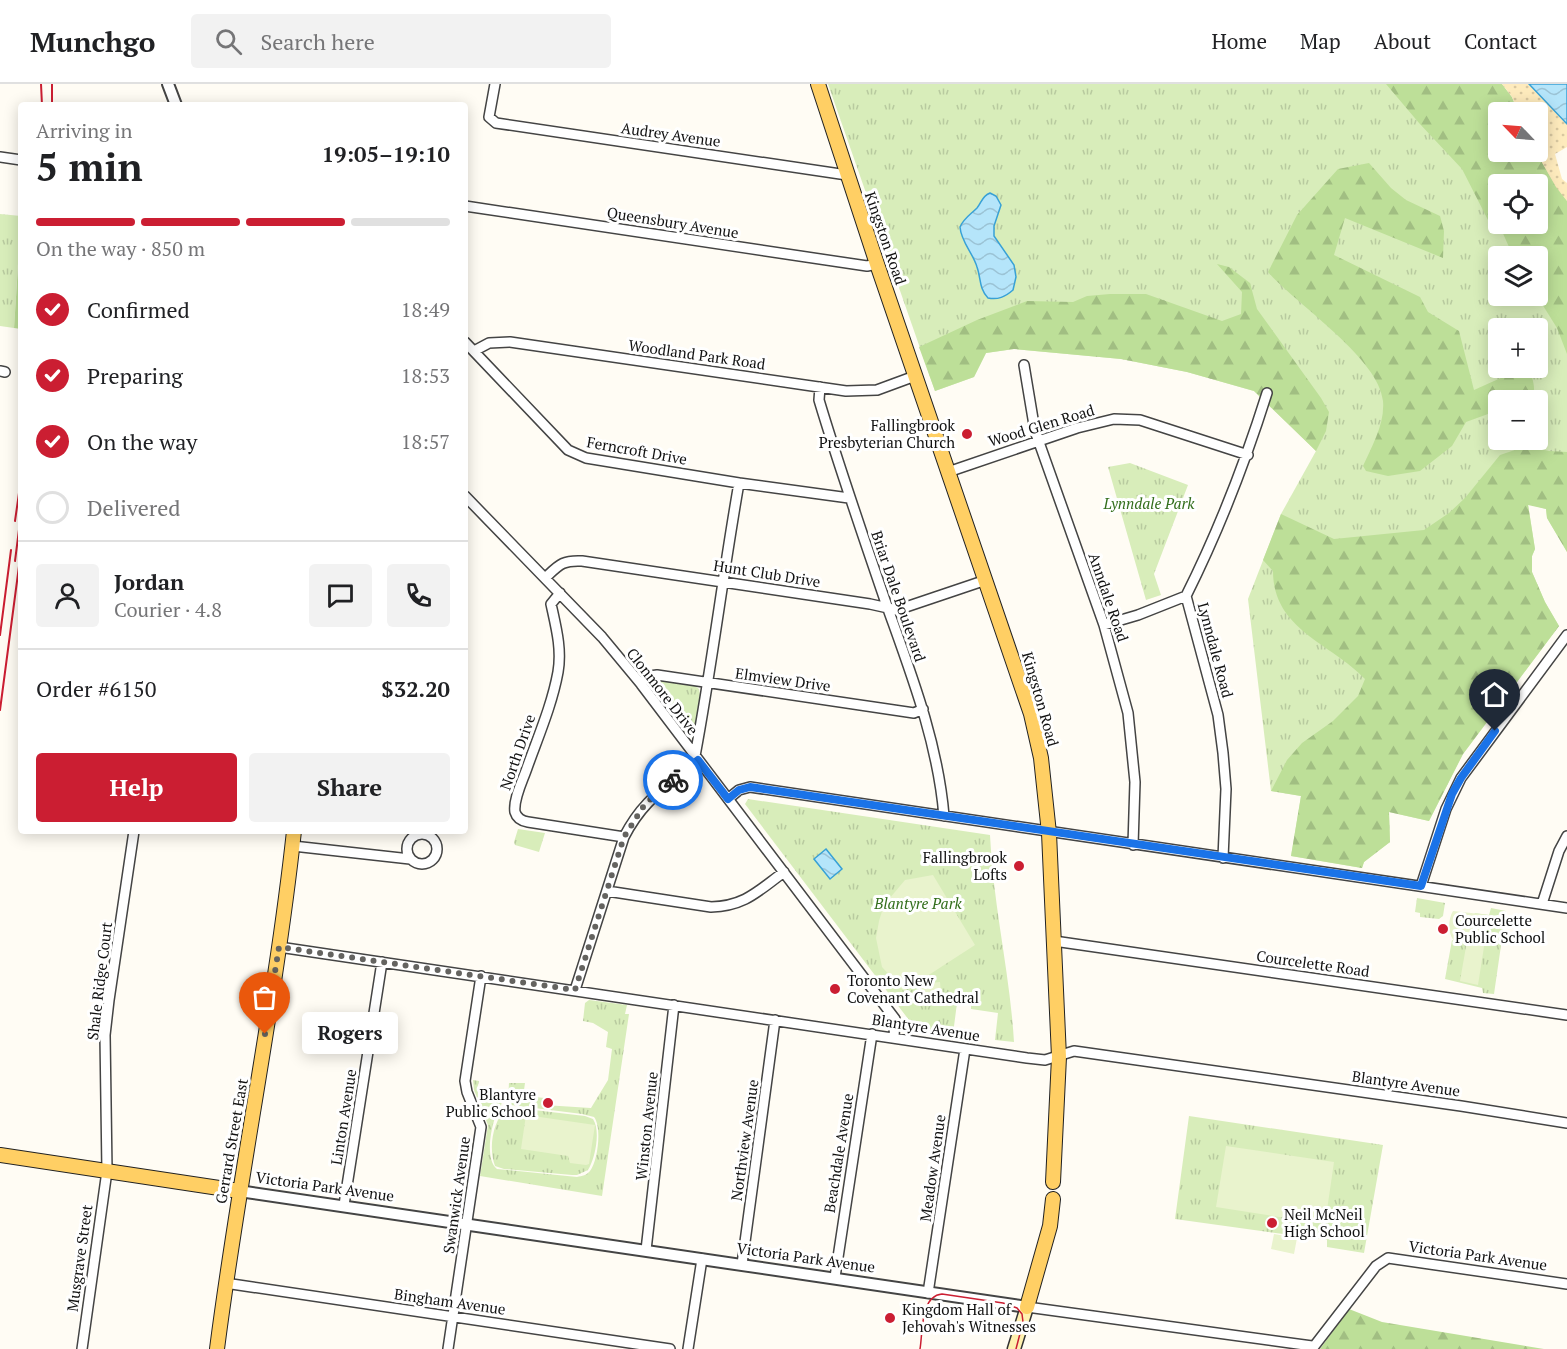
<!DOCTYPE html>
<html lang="en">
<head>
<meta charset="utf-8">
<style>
	body { margin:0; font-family:"PT Serif",serif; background:#f2f2f2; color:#202124; height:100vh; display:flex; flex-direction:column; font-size:22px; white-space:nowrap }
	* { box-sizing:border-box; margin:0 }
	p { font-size:20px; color:#757577 }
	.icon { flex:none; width:33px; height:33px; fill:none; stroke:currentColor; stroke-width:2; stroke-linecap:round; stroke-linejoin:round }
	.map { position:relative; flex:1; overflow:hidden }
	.sheet { position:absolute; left:18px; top:18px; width:450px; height:732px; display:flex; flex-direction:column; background:#fff; border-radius:6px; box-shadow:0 3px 15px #0003 }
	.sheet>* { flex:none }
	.needle { width:39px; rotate:295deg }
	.controls { position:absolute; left:1488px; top:18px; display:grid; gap:12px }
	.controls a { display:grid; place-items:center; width:60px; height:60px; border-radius:6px; background:#fff; box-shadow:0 3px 15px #0003; font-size:30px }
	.pin { position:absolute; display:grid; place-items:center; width:51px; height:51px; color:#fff; margin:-62px -26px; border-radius:50% 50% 50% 0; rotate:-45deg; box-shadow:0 0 6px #0007 }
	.pin .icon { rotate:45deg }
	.courier { position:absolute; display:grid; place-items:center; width:60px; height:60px; margin:-30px; border:4px solid #1a73e8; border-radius:50%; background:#fff; color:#222; box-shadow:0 2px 8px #0007 }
	.bubble { position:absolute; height:42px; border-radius:6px; background:#fff; box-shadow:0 3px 15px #0003; font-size:20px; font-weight:700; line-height:42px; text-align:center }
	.headline em { font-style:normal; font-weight:700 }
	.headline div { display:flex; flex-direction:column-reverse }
	.headline { display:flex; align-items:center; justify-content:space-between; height:102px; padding:0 18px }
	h1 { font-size:39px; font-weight:700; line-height:45px }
	.bar { display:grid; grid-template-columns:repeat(4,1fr); gap:9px 6px; align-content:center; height:72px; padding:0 18px }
	.bar i { height:8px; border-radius:4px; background:#e0e0e0 }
	.bar .active { background:#cb1e32 }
	.bar p { grid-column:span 4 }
	.line { display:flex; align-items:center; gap:15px; padding:0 18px; border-top:2px solid #e0e0e0 }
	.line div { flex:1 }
	.round { display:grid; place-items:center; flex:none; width:63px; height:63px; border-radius:6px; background:#f2f2f2 }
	ol { padding:0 18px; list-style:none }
	li { display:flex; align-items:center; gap:18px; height:66px }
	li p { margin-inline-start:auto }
	li .icon { padding:6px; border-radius:50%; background:#cb1e32; color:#fff; stroke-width:4 }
	li:last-child { color:#757577 }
	li i { width:33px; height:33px; border:3px solid #e0e0e0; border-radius:50% }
	.cta { display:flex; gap:12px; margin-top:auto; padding:12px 18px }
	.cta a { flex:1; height:69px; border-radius:6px; background:#cb1e32; color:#fff; font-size:24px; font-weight:700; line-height:69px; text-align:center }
	.cta a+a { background:#f2f2f2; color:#202124 }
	header { display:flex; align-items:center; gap:36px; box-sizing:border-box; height:84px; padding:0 30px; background:#fff; border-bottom:2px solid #e0e0e0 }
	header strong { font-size:28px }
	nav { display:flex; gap:33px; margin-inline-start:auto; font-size:21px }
	.search { width:420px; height:54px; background:#f2f2f2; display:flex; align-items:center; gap:15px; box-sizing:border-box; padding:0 21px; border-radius:6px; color:#757577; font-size:22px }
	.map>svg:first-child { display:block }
	.grass { fill:url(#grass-tufts); fill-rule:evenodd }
	.forest { fill:url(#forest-firs); fill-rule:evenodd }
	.sand { fill:url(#sand-dots) }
	.pitch { fill:#e9f3cd }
	.water { fill:url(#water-waves); stroke:#38a1d6; stroke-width:1.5 }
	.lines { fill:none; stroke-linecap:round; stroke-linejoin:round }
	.minor-casing { stroke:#444; stroke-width:12 }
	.tertiary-casing { stroke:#444; stroke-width:14 }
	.secondary-casing { stroke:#333; stroke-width:15 }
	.primary-casing { stroke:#222; stroke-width:16 }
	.minor { stroke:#fff; stroke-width:9 }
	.tertiary { stroke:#fff; stroke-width:10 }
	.secondary { stroke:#fff1af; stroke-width:12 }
	.primary { stroke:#ffcf64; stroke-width:14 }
	.tram { stroke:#cb1e32; stroke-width:1.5 }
	.rail { stroke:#cb1e32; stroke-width:2 }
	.done { stroke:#646360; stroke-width:6; stroke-dasharray:0 10.8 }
	.route { stroke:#1a73e8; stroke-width:8 }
	.poi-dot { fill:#cb1e32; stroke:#fff; stroke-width:2 }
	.labels { text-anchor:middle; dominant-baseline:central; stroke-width:6; stroke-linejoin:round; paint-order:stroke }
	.street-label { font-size:15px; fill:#111; stroke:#fff }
	.poi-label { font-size:15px; fill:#111; stroke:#fff; text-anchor:start }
	.park-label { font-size:15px; font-style:italic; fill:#326e1b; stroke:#fff }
</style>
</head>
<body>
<header>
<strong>Munchgo</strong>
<div class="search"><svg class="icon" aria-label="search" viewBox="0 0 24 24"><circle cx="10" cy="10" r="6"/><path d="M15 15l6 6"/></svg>Search here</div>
<nav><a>Home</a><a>Map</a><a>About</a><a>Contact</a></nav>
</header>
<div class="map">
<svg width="1567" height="1265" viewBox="0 0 1567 1265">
	<defs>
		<pattern id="grass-tufts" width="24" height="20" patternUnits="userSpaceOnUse" patternTransform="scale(1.5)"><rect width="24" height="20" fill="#d8edba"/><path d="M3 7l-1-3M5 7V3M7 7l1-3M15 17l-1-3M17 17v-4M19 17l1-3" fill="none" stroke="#b8ca9f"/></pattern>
		<pattern id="forest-firs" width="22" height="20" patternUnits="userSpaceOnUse" patternTransform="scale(1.5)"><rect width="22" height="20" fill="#bddf98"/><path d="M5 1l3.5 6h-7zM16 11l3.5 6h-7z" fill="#a1be82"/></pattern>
		<pattern id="sand-dots" width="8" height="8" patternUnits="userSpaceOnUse" patternTransform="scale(1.5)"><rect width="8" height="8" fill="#feebbd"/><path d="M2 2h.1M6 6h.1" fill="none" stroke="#d9c8a1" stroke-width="1.8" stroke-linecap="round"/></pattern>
		<pattern id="water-waves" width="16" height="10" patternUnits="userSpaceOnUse" patternTransform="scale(1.5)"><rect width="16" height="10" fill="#b5e5fa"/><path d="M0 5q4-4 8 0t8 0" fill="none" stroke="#9bc3d5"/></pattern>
	</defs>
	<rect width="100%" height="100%" fill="#fffcf4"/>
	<path class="grass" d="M828,0H1502L1518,28H1498V68H1537L1567,101V468L1547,434L1546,425L1528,420L1535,465L1532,472V488L1545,518L1559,542L1463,670L1429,737L1389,728L1390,758L1364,778L1362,784L1291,772L1301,712L1271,707L1248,515L1281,430L1316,367L1254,307L1187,288L1121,275L1014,265L986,269L974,293L935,307ZM1498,100H1538V140H1498ZM1498,172H1538V212H1498ZM1498,244H1538V284H1498ZM1498,316H1538V356H1498Z
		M0,130L21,132L14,244L0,242Z
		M1130,379L1188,401L1154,490L1161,511L1146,516L1108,383Z
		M655,596L695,602L699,605L700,610L693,654L688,653L650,604V599Z
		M748,715L990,751C993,821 1010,889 1014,958L995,956L998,929L971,925V921L957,919L953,950L915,944L745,720Z
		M518,745L545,749L539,768L515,761L514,758Z
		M1417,814L1445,819L1443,832L1439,835L1420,833V829L1415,828Z
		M1491,824L1506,827L1494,910L1483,909L1482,904L1445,895L1452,856L1458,860L1475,829L1489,831Z
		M589,916L627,921L625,930H629L602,1112L480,1092L488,1041L474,1006L473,996L479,997L477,1005L481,1013L494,1008L502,1015C501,1029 497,1025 494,1037C490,1050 486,1076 497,1085L577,1093C582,1092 587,1091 590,1087C598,1077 602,1043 594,1033L582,1030L511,1021L508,1017L509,999H525L524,1006L534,1007V1013L545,1014L544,1021L591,1024L608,996L612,965L606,963L608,948L593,939L583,937L585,919Z
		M507,1023L585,1032L593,1035C601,1047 595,1075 588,1086L577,1091H572L504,1085L495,1082C488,1063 493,1037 507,1023Z
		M1189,1032L1383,1061L1364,1169L1327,1163V1156L1175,1135Z"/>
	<path class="forest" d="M1386,0H1502L1512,13L1518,28H1498V68H1536L1556,102L1567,117V270L1557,244L1537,212L1538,172H1513L1501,145L1489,138L1462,85L1419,39ZM1498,100H1538V140H1498Z
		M1369,79L1391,104L1406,116L1440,132L1444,147L1443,174L1345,134L1334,171L1420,213L1428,228L1459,247L1474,306L1523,284H1528C1533,294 1537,306 1531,316H1498V330H1488L1466,338L1452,362L1420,387L1388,392L1366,387L1363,382C1372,362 1385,340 1383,317C1379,274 1297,221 1268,188L1297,131L1338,85Z
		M21,135V245L14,244Z
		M1217,180L1229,183L1250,199L1257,225L1321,314L1329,328L1326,347L1316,367L1254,307L1187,288L1121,275L1014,265L986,269L974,293L935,307L919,263L977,236L1027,217L1073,218L1087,212L1110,210H1146L1222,237L1241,230L1242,208Z
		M1527,362L1549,367L1567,368V468L1547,434L1546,425L1528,421L1535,465L1532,472V488L1545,518L1559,542L1463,670L1429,737L1389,728L1390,758L1364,778L1362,784L1291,772L1301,712L1271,707L1287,676L1302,659L1333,637L1358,612L1365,595C1331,559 1273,546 1273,487L1263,476L1281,430L1334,455L1424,446L1449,429L1465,414L1500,371Z
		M1349,1225L1382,1238L1544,1265H1320Z"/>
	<path class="sand" d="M1502,0H1529L1567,40V63L1555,70L1562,95L1567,99V117L1556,103L1536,68H1538V28H1518L1512,13Z"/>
	<path class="pitch" d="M933,791L975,861L904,907L882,883L876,854L879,837L884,821L905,796Z
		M1453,827L1489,831L1478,901L1460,897L1467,857L1457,860C1448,853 1447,837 1453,827Z
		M940,898L942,920L921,922L919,900Z
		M526,1031L595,1041L589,1080L586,1081L570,1079L568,1072L521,1065Z
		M1226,1062L1334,1078L1325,1140L1216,1123Z
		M1274,1150L1297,1154L1294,1170L1271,1165Z"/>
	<path class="water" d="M1529,0H1567V40Z
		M990,109L996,112L1001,121L994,142V152L1014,181L1016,193L1013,206C1005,213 998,216 988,214C979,205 981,194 977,183C973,169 961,158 960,143C964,134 970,131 977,124C982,118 982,112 990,109Z
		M826,765L842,785L830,795L814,775Z"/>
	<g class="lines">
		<g class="minor-casing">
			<path id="minor" d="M495,0L489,33L496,39L847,91
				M0,73L21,76
				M465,122L867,182L877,180
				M465,258L568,366L586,374L739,399L849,414
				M474,267L489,259L510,258L846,307L877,306L915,292
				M1024,281L1035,347L1104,541L1128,629L1135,698L1133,761
				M0,287L5,288
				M820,303L819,316C840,386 864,455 888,525C912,592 938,660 944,732
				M948,388L1077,344L1114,335L1140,336L1248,371
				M465,412L602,553L641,600L895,935L894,953
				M545,494C559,481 562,476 582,477L870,520L897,526L986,496
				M560,509L551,520C556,543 562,565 558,588C552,621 538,653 527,684C523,696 513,715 515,728C517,735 522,737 528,738L624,753
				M1104,541L1138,531L1186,512
				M641,600L650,592L657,591L914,629L923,625
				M695,672C712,581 723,490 739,399
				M728,715L739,706L750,703L1567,824
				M407 765a15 15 0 1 1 30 0a15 15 0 1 1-30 0Z
				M293,762L410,775
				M1223,774L1226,705L1223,669L1218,631L1186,512C1219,446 1245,379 1267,309
				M1421,802L1446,725L1461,694L1567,551
				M607,807L711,823C745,822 758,807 784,788
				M1542,820L1559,767L1567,752
				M1054,857L1567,931
				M279,863L1027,974L1045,976L1074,967L1461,1022L1567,1039
				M575,906L624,753C644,714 666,704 698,676
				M344,1121L382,878
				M646,1166L674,921
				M742,1180L775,936
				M835,1193L872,950
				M225,1199L670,1265
				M928,1209L965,965
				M1027,1223L1312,1262
				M82,1265L107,1087L105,951L109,916L134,747
				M448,1265L481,1043L467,1008L465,997L481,892
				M688,1265L702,1175
				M1312,1265L1376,1182L1388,1174L1567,1200"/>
		</g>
		<g class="tertiary-casing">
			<path id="tertiary" d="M168,0L176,21
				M239,1107L1027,1223"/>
		</g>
		<g class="secondary-casing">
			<path id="secondary" d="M1014,1265L1027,1223"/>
		</g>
		<g class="primary-casing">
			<path id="primary" d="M818,0L877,180L1031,630L1041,674L1049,749L1059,973L1053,1098
				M0,1071L239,1107
				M1027,1223L1050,1142L1053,1115
				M217,1265C239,1092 275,921 294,747"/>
		</g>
		<use href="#minor" class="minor"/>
		<use href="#tertiary" class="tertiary"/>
		<use href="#secondary" class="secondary"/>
		<use href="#primary" class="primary"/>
		<path class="tram" d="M920,1265C923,1248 920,1212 942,1210L1003,1219L1017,1224L1022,1230L1023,1238L1016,1265"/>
		<path class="rail" d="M41,0L42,21
			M52,0V21
			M15,437L21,395
			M15,477L21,430
			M0,551L11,466
			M0,626L21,467"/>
	</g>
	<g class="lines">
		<path class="done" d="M265,950L279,863L575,906L624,753L645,720L673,696"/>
		<path class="route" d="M673,696L698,676L728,715L739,706L750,703L1421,802L1452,710L1461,694L1495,647"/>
	</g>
	<g class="poi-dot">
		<circle cx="967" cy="350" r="6"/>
		<circle cx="1019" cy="782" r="6"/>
		<circle cx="1443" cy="845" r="6"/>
		<circle cx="835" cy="905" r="6"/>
		<circle cx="548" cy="1019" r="6"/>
		<circle cx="1272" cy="1139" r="6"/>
		<circle cx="890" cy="1234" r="6"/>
	</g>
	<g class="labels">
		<g class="street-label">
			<text transform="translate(671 50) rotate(8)">Audrey Avenue</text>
			<text transform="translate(673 138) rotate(9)">Queensbury Avenue</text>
			<text transform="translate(886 154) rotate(71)">Kingston Road</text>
			<text transform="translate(697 270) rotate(8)">Woodland Park Road</text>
			<text transform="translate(1041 341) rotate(-17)">Wood Glen Road</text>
			<text transform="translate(637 366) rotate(10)">Ferncroft Drive</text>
			<text transform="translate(767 489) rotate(9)">Hunt Club Drive</text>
			<text transform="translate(899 512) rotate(71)">Briar Dale Boulevard</text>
			<text transform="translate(1109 513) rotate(71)">Anndale Road</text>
			<text transform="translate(1216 566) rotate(75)">Lynndale Road</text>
			<text transform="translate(783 595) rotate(8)">Elmview Drive</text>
			<text transform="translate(663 607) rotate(52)">Clonmore Drive</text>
			<text transform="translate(1041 615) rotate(74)">Kingston Road</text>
			<text transform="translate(517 668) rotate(-71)">North Drive</text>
			<text transform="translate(1313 879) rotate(8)">Courcelette Road</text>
			<text transform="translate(99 897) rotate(-83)">Shale Ridge Court</text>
			<text transform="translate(926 943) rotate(9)">Blantyre Avenue</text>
			<text transform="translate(1406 999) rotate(8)">Blantyre Avenue</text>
			<text transform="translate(343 1033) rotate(-81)">Linton Avenue</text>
			<text transform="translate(646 1042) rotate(-84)">Winston Avenue</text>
			<text transform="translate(744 1056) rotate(-82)">Northview Avenue</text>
			<text transform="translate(231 1057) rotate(-80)">Gerrard Street East</text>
			<text transform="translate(838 1069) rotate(-81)">Beachdale Avenue</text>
			<text transform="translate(932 1084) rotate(-82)">Meadow Avenue</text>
			<text transform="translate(325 1102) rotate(8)">Victoria Park Avenue</text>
			<text transform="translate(456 1111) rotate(-82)">Swanwick Avenue</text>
			<text transform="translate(1478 1171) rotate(8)">Victoria Park Avenue</text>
			<text transform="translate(806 1173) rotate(8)">Victoria Park Avenue</text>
			<text transform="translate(79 1174) rotate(-82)">Musgrave Street</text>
			<text transform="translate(450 1217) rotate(8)">Bingham Avenue</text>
		</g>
		<g class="poi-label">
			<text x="955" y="341" text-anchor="end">Fallingbrook<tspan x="955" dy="17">Presbyterian Church</tspan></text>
			<text x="1007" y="773" text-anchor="end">Fallingbrook<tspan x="1007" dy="17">Lofts</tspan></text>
			<text x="1455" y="836">Courcelette<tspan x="1455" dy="17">Public School</tspan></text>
			<text x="847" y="896">Toronto New<tspan x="847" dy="17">Covenant Cathedral</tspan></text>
			<text x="536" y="1010" text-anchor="end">Blantyre<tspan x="536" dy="17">Public School</tspan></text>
			<text x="1284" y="1130">Neil McNeil<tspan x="1284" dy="17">High School</tspan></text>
			<text x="902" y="1225">Kingdom Hall of<tspan x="902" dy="17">Jehovah's Witnesses</tspan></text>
		</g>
		<g class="park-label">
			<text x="1149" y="419">Lynndale Park</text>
			<text x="918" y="819">Blantyre Park</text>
		</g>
	</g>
</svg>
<div class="controls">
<a><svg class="needle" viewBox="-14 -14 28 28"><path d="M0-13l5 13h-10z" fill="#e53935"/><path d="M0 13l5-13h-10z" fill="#757577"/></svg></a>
<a><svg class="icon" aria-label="locate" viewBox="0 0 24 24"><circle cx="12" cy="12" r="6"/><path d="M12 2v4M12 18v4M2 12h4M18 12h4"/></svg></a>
<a><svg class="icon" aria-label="layers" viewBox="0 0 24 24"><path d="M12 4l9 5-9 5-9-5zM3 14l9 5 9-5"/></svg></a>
<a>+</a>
<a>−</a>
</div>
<div class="pin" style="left:265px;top:950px;background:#ea580c"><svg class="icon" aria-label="bag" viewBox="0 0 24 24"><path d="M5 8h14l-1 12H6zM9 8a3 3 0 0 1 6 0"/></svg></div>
<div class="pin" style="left:1495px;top:647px;background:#1f2937"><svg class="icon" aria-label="home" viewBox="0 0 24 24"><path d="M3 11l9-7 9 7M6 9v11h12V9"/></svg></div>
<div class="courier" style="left:673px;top:696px"><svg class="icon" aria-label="bike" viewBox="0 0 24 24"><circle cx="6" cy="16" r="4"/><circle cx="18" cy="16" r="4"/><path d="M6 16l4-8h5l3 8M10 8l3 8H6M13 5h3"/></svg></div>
<div class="bubble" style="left:302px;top:928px;width:96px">Rogers</div>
<section class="sheet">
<div class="headline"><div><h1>5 min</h1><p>Arriving in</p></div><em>19:05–19:10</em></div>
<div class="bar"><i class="active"></i><i class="active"></i><i class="active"></i><i></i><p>On the way · 850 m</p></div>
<ol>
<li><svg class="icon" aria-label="check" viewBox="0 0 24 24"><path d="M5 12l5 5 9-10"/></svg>Confirmed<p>18:49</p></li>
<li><svg class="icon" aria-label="check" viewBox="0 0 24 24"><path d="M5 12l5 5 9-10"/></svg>Preparing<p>18:53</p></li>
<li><svg class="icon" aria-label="check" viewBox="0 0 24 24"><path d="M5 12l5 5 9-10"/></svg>On the way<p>18:57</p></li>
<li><i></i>Delivered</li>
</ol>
<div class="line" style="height:108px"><a class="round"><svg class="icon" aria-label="person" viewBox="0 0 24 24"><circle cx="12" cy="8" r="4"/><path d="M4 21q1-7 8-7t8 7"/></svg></a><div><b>Jordan</b><p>Courier · 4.8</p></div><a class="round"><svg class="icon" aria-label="chat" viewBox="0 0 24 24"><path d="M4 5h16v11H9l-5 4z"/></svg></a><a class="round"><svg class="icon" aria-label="phone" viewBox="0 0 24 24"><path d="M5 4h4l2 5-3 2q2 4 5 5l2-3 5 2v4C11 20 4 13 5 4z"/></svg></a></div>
<div class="line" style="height:78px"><div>Order #6150</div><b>$32.20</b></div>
<div class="cta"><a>Help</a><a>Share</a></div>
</section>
</div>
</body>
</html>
